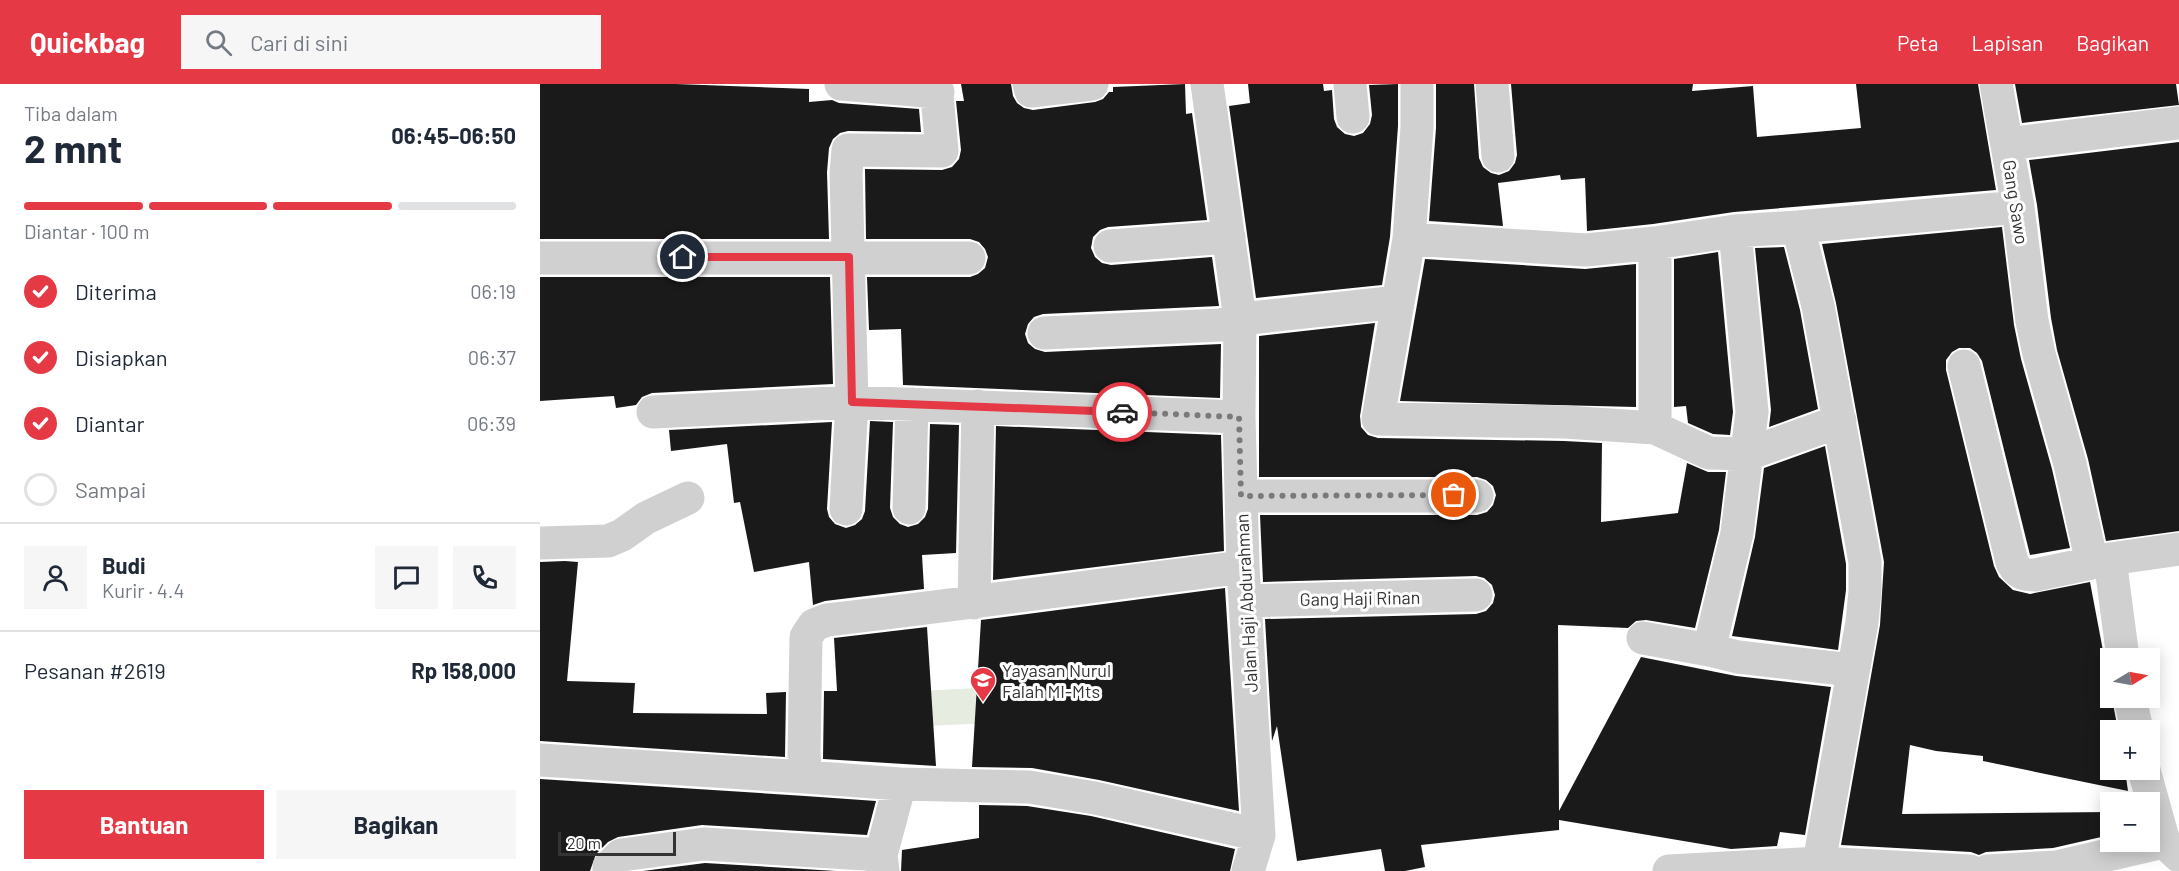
<!DOCTYPE html>
<html lang="id">
<head>
<meta charset="utf-8">
<style>
	body { margin:0; font-family:Barlow,sans-serif; background:#f6f6f7; color:#1f2937; height:100vh; display:flex; flex-direction:column; font-size:22px; white-space:nowrap }
	* { box-sizing:border-box; margin:0 }
	p { font-size:20px; color:#747a83 }
	.icon { flex:none; width:33px; height:33px; fill:none; stroke:currentColor; stroke-width:2; stroke-linecap:round; stroke-linejoin:round }
	.map { position:relative; flex:1; overflow:hidden }
	.side { display:flex; flex-direction:column; background:#fff; width:540px }
	.side>* { flex:none }
	.needle { width:39px; rotate:80deg }
	.fabs { position:absolute; left:1560px; top:564px; display:grid; gap:12px }
	.fabs a { display:grid; place-items:center; width:60px; height:60px; border-radius:0px; background:#fff; box-shadow:0 3px 15px #0003; font-size:30px }
	.scale { position:absolute; left:18px; bottom:15px; width:118px; box-sizing:border-box; padding-left:6px; border:3px solid #333; border-top:0; font-size:16px; line-height:21px; white-space:nowrap; color:#333; -webkit-text-stroke:4px #fff; paint-order:stroke }
	.pin { position:absolute; display:grid; place-items:center; width:51px; height:51px; color:#fff; margin:-26px; border:3px solid #fff; border-radius:50%; box-shadow:0 2px 6px #0007 }
	.courier { position:absolute; display:grid; place-items:center; width:60px; height:60px; margin:-30px; border:4px solid #e63946; border-radius:50%; background:#fff; color:#222; box-shadow:0 2px 8px #0007 }
	.summary em { font-style:normal; font-weight:700 }
	.summary div { display:flex; flex-direction:column-reverse }
	.summary { display:flex; align-items:center; justify-content:space-between; height:102px; padding:0 24px }
	h1 { font-size:39px; font-weight:700; line-height:45px }
	.bar { display:grid; grid-template-columns:repeat(4,1fr); gap:9px 6px; align-content:center; height:72px; padding:0 24px }
	.bar i { height:8px; border-radius:4px; background:#e0e1e3 }
	.bar .current { background:#e63946 }
	.bar p { grid-column:span 4 }
	.line { display:flex; align-items:center; gap:15px; padding:0 24px; border-top:2px solid #e0e1e3 }
	.line div { flex:1 }
	.round { display:grid; place-items:center; flex:none; width:63px; height:63px; border-radius:0px; background:#f6f6f7 }
	ol { padding:0 24px; list-style:none }
	li { display:flex; align-items:center; gap:18px; height:66px }
	li p { margin-inline-start:auto }
	li .icon { padding:6px; border-radius:50%; background:#e63946; color:#fff; stroke-width:4 }
	li:last-child { color:#747a83 }
	li i { width:33px; height:33px; border:3px solid #e0e1e3; border-radius:50% }
	.primary-button { display:flex; gap:12px; margin-top:auto; padding:12px 24px }
	.primary-button a { flex:1; height:69px; border-radius:0px; background:#e63946; color:#fff; font-size:24px; font-weight:700; line-height:69px; text-align:center }
	.primary-button a+a { background:#f6f6f7; color:#1f2937 }
	header { display:flex; align-items:center; gap:36px; box-sizing:border-box; height:84px; padding:0 30px; background:#e63946; color:#fff }
	header strong { font-size:28px }
	nav { display:flex; gap:33px; margin-inline-start:auto; font-size:21px }
	.search { width:420px; height:54px; background:#f6f6f7; display:flex; align-items:center; gap:15px; box-sizing:border-box; padding:0 21px; border-radius:0px; color:#747a83; font-size:22px }
	main { display:flex; flex:1; min-height:0 }
	.map>svg:first-child { display:block }
	.green { fill:#e6ecdf }
	.building { fill:#1a1a1a }
	.lines { fill:none; stroke-linecap:round; stroke-linejoin:round }
	.street { stroke:#d0d0d0; stroke-width:33 }
	.done { stroke:#7a7a7a; stroke-width:6; stroke-dasharray:0 10.8 }
	.route { stroke:#e63946; stroke-width:8 }
	.labels { text-anchor:middle; dominant-baseline:central; stroke-width:6; stroke-linejoin:round; paint-order:stroke }
	.street-label { font-size:18px; fill:#333; stroke:#fff }
	.poi-label { font-size:18px; fill:#333; stroke:#fff; text-anchor:start }
</style>
</head>
<body>
<header>
<strong>Quickbag</strong>
<div class="search"><svg class="icon" aria-label="search" viewBox="0 0 24 24"><circle cx="10" cy="10" r="6"/><path d="M15 15l6 6"/></svg>Cari di sini</div>
<nav><a>Peta</a><a>Lapisan</a><a>Bagikan</a></nav>
</header>
<main>
<section class="side">
<div class="summary"><div><h1>2 mnt</h1><p>Tiba dalam</p></div><em>06:45–06:50</em></div>
<div class="bar"><i class="current"></i><i class="current"></i><i class="current"></i><i></i><p>Diantar · 100 m</p></div>
<ol>
<li><svg class="icon" aria-label="check" viewBox="0 0 24 24"><path d="M5 12l5 5 9-10"/></svg>Diterima<p>06:19</p></li>
<li><svg class="icon" aria-label="check" viewBox="0 0 24 24"><path d="M5 12l5 5 9-10"/></svg>Disiapkan<p>06:37</p></li>
<li><svg class="icon" aria-label="check" viewBox="0 0 24 24"><path d="M5 12l5 5 9-10"/></svg>Diantar<p>06:39</p></li>
<li><i></i>Sampai</li>
</ol>
<div class="line" style="height:108px"><a class="round"><svg class="icon" aria-label="person" viewBox="0 0 24 24"><circle cx="12" cy="8" r="4"/><path d="M4 21q1-7 8-7t8 7"/></svg></a><div><b>Budi</b><p>Kurir · 4.4</p></div><a class="round"><svg class="icon" aria-label="chat" viewBox="0 0 24 24"><path d="M4 5h16v11H9l-5 4z"/></svg></a><a class="round"><svg class="icon" aria-label="phone" viewBox="0 0 24 24"><path d="M5 4h4l2 5-3 2q2 4 5 5l2-3 5 2v4C11 20 4 13 5 4z"/></svg></a></div>
<div class="line" style="height:78px"><div>Pesanan #2619</div><b>Rp 158,000</b></div>
<div class="primary-button"><a>Bantuan</a><a>Bagikan</a></div>
</section>
<div class="map">
<svg width="1639" height="787" viewBox="0 0 1639 787">
	<rect width="100%" height="100%" fill="#fff"/>
	<path class="green" d="M491,601L493,637L363,643L362,608Z"/>
	<path class="building" d="M0,0H136L269,5V18L292,16L299,19L379,25L381,48L308,47L300,49L293,55L289,64L287,88L289,155H0Z
		M421,0H471L473,12L477,19L484,24L493,26L555,18L563,15L569,8H573V3L645,0L646,30L652,29L667,136L568,143L560,146L553,153L551,164L555,173L562,179L571,181L672,173L679,222L503,230L494,233L488,240L485,250L488,259L495,265L505,268L681,260L680,314L363,301L361,245L329,246L327,193H430L438,190L445,184L448,173L445,165L439,158L430,155H326L325,85L402,86L412,83L419,75L421,66L416,17H424Z
		M708,0H783L784,7L792,6L794,35L797,43L805,50L814,52L823,49L830,40L832,31L829,1L858,0V42L850,153L842,201L716,214L689,22L710,19Z
		M896,0H934L939,74L943,83L951,89L959,91L969,87L975,79L977,71L971,0H1153L1152,7L1213,2L1217,53L1321,44L1316,0H1438L1456,106L1194,128L1113,140L1047,147L1045,94L1021,96L1020,91L958,99L963,142L889,137L896,44Z
		M1475,0H1636L1639,21L1482,39Z
		M1639,58V447L1566,457L1548,375L1517,266L1511,234L1497,121L1489,76Z
		M1462,143L1474,241L1481,275L1512,385L1530,464L1490,471L1442,277L1437,269L1430,264H1419L1412,268L1406,276V286L1454,482L1459,493L1473,506L1490,510L1550,498L1578,646H1570V686H1585L1588,707L1443,677V672L1396,667L1370,661L1362,730L1570,728V751L1513,764L1446,768L1439,771L1431,768L1301,761L1340,541L1344,478L1296,219L1282,160Z
		M1244,163L1260,226L1278,325L1229,343L1231,326L1215,164Z
		M1178,168L1193,328L1190,351L1173,350L1148,339L1146,322L1134,323V175Z
		M885,175L1045,185L1096,180V323L860,317Z
		M0,193H290L293,300L112,309L102,313L96,321L76,324L74,312L0,317Z
		M835,239L820,332L821,343L828,351L838,354L1024,357L1062,359L1061,438L1138,429L1147,379L1168,388H1186L1179,446L1155,544L1106,536L1096,537L1088,544L1018,541L1019,727L1101,573L1196,592L1291,603L1265,751L1240,748L1237,762L1191,765L1019,736V746L881,761L885,783L865,787H845L841,765L757,777L737,642L732,657L725,535L936,530L946,527L953,519L955,511L952,501L944,494L936,492L723,498L720,431H937L947,428L953,421L956,411L953,402L946,396L937,393H719V252Z
		M330,337L353,338L350,424L353,433L360,440L368,443L378,440L385,433L388,425L390,340L419,341L416,469L382,471L384,505L285,517L273,521L269,478L214,488L200,418L194,419L187,360L131,367L129,346L292,338L287,425L289,433L295,440L306,444L315,441L322,435L325,427Z
		M456,342L681,351L684,467L453,496Z
		M1285,362L1306,480V506L1298,566L1192,552L1215,453L1224,384Z
		M25,477L38,478L27,597L95,599L93,629L227,630L226,609L246,608L245,673L0,657V478Z
		M685,504L699,727L559,696L492,684L432,683L441,536Z
		M387,543L396,682L283,675L284,607H297L294,554Z
		M0,695L265,712L336,717L327,751L162,741L78,753L68,758L56,770L50,787H0Z
		M439,721L487,722L551,732L695,765L690,787H361L362,766L439,754Z
		M165,779L296,787H103Z"/>
	<g class="lines">
		<path class="street" d="M301,0L398,8
			M489,0L491,7L552,0
			M667,0L700,235L699,333L703,483L719,751L708,787
			M810,0L813,33
			M877,0V43L869,155L838,335L1025,338L1115,344L1169,369L1208,370L1300,337
			M952,0L958,72
			M1456,0L1478,123L1492,237L1499,270L1530,380L1552,479
			M1467,60L1639,39
			M1195,147L1212,328L1197,449L1169,566L1198,573L1312,586
			M869,155L1046,166L1115,159L1195,147L1258,143L1478,123
			M570,162L689,153
			M0,174H429
			M504,249L681,241L700,235L858,218
			M1424,282L1472,478C1478,489 1482,491 1495,491L1570,475
			M113,328L312,318L699,333
			M1115,344V159
			M701,412H937
			M369,424L372,320
			M306,425L312,318L306,89L308,66L402,67L396,0
			M0,459L68,457L82,451L106,434L148,414
			M703,483C565,500 426,520 287,536L274,541L266,553L264,671L266,693L360,700L489,703L555,714L719,751
			M705,517L936,511
			M434,519L438,322
			M1103,554L1169,566
			M1583,574L1570,475L1639,465
			M1590,614L1597,646
			M0,676L266,693
			M1604,686L1624,758L1639,772
			M69,787V783L81,771L164,760L341,771
			M343,787L341,771L360,700
			M1129,787L1279,779L1322,538L1325,507V478L1278,222L1258,143
			M1277,787L1279,779L1430,787
			M1447,787L1516,783L1624,758"/>
	</g>
	<g class="lines">
		<path class="done" d="M582,328L699,333L701,412L914,411"/>
		<path class="route" d="M143,173H309L312,318L582,328"/>
	</g>
	<defs>
		<g id="school-pin" transform="scale(1.35)"><path d="M0 17L-7.5 6A9.5 9.5 0 1 1 7.5 6Z" fill="#e63946" stroke="#fff"/><path d="M0-5L7-2L0 1L-7-2ZM-4 1L0 2.5L4 1V4Q0 6-4 4Z" fill="#fff"/></g>
	</defs>
	<g fill-rule="evenodd">
		<use href="#school-pin" x="443" y="596"/>
	</g>
	<g class="labels">
		<g class="street-label">
			<text transform="translate(1476 118) rotate(81)">Gang Sawo</text>
			<text transform="translate(820 514) rotate(-1)">Gang Haji Rinan</text>
			<text transform="translate(706 519) rotate(-93)">Jalan Haji Abdurahman</text>
		</g>
		<g class="poi-label">
			<text x="462" y="586">Yayasan Nurul<tspan x="462" dy="21">Falah MI-Mts</tspan></text>
		</g>
	</g>
</svg>
<div class="fabs">
<a><svg class="needle" viewBox="-14 -14 28 28"><path d="M0-13l5 13h-10z" fill="#e53935"/><path d="M0 13l5-13h-10z" fill="#747a83"/></svg></a>
<a>+</a>
<a>−</a>
</div>
<div class="scale">20 m</div>
<div class="pin" style="left:914px;top:411px;background:#ea580c"><svg class="icon" aria-label="bag" viewBox="0 0 24 24"><path d="M5 8h14l-1 12H6zM9 8a3 3 0 0 1 6 0"/></svg></div>
<div class="pin" style="left:143px;top:173px;background:#1f2937"><svg class="icon" aria-label="home" viewBox="0 0 24 24"><path d="M3 11l9-7 9 7M6 9v11h12V9"/></svg></div>
<div class="courier" style="left:582px;top:328px"><svg class="icon" aria-label="car" viewBox="0 0 24 24"><path d="M5 17H2v-5l4-1 3-4h7l3 4 3 1v5h-3M9 17h6M6 11h13"/><circle cx="7" cy="17" r="2"/><circle cx="17" cy="17" r="2"/></svg></div>
</div>
</main>
</body>
</html>
